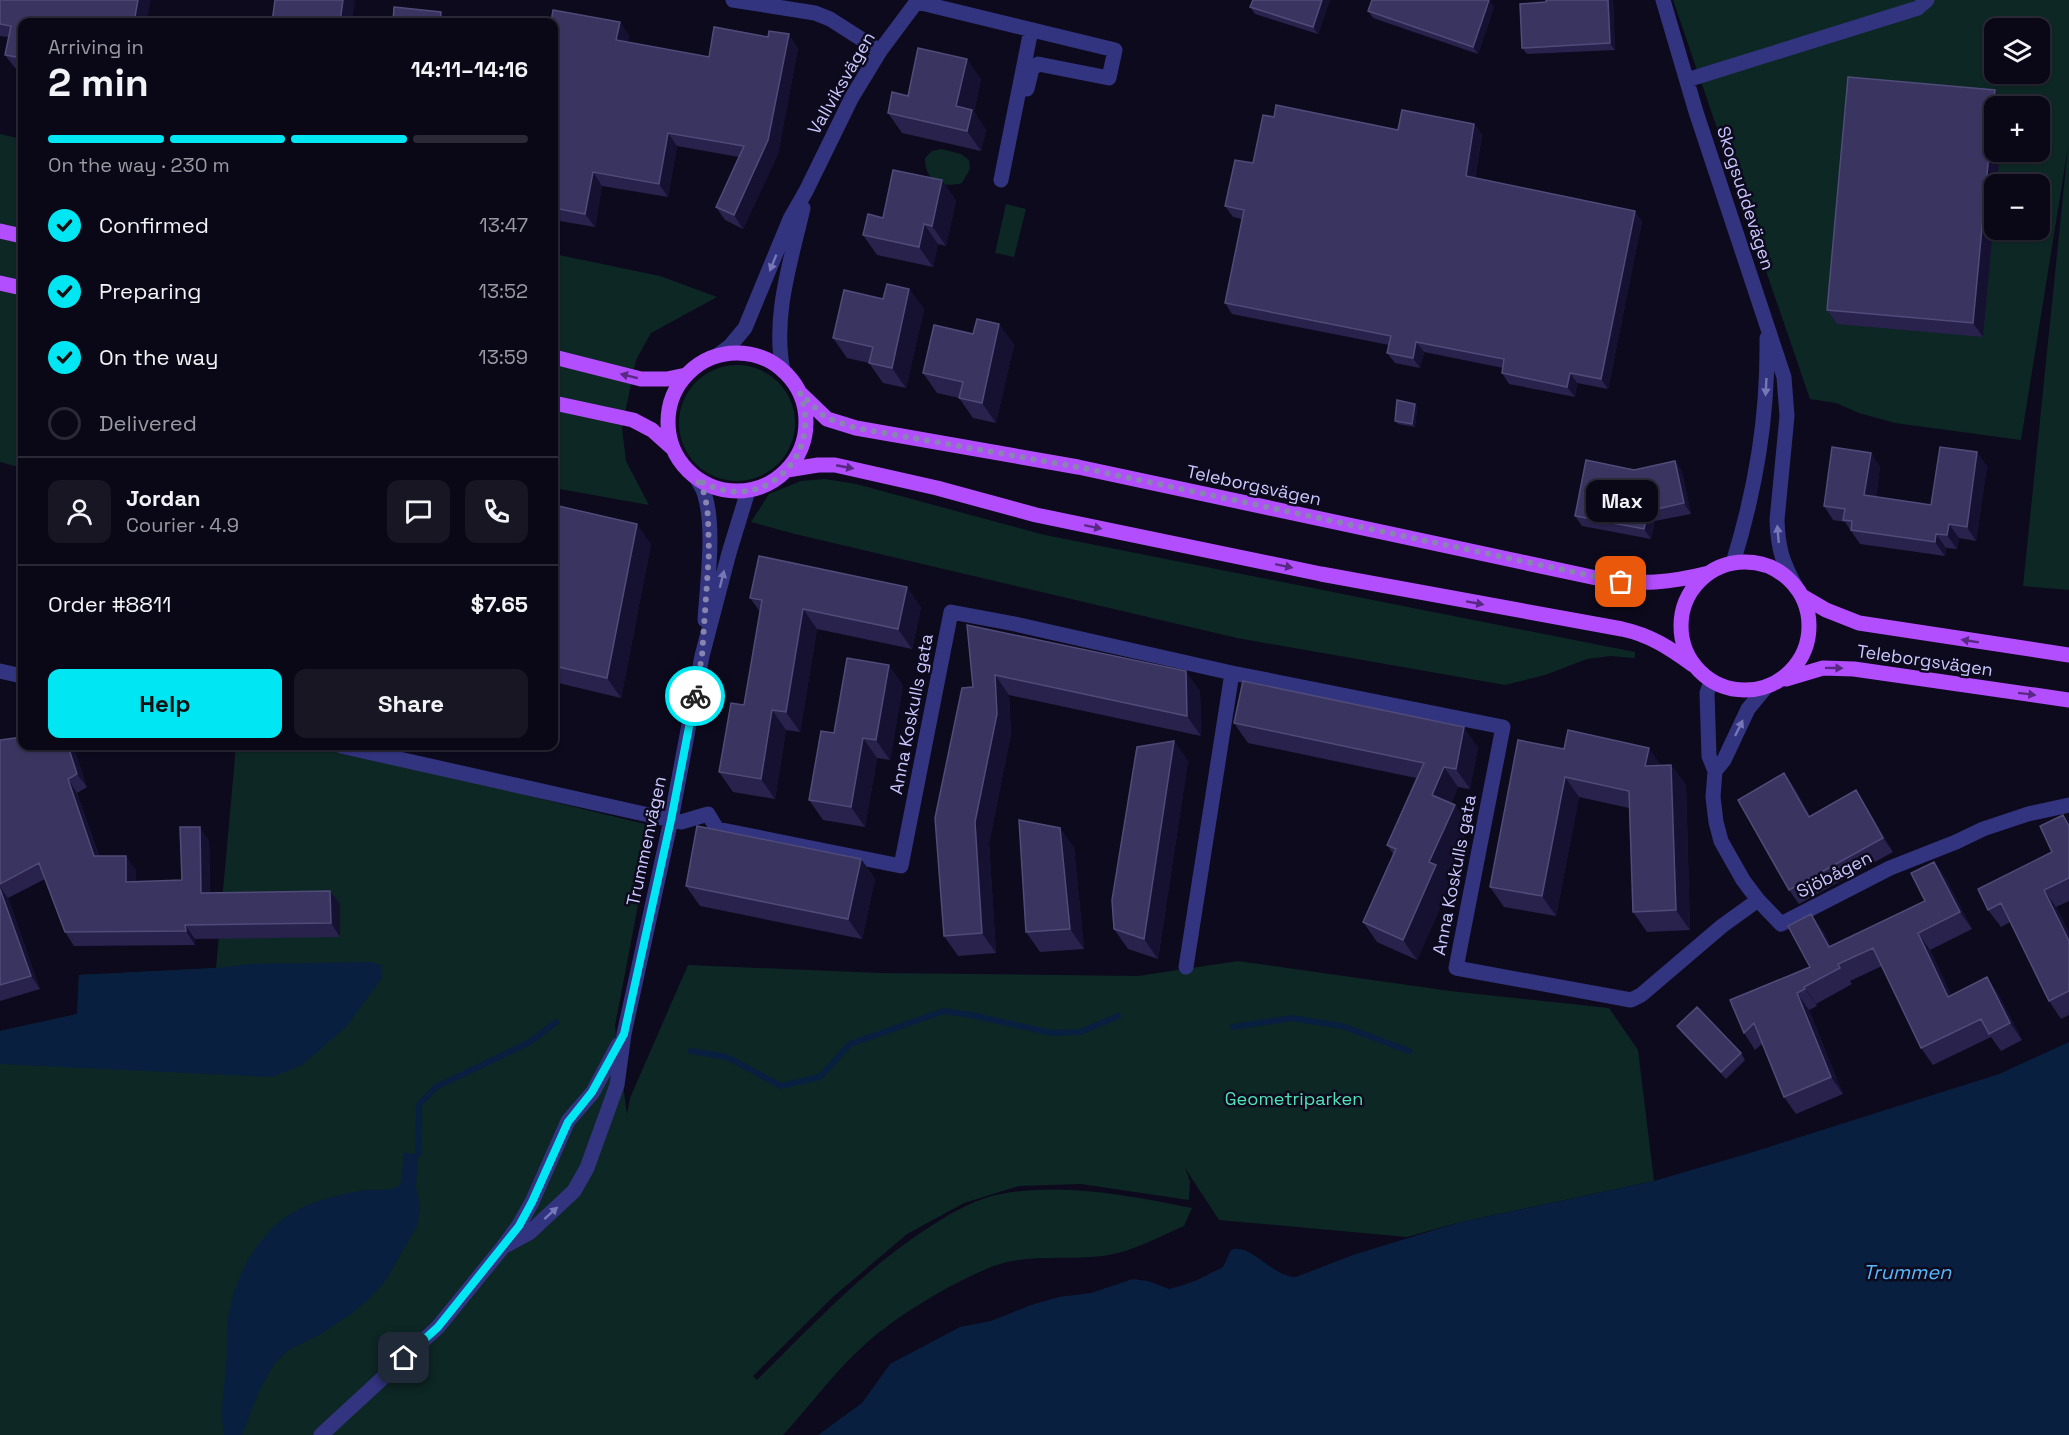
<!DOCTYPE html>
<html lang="en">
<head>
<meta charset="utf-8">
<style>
	body { margin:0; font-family:"Space Grotesk",sans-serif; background:#181623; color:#f1f3f6; height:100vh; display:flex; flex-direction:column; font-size:22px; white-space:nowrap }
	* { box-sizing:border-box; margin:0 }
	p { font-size:20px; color:#999aa1 }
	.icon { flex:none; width:33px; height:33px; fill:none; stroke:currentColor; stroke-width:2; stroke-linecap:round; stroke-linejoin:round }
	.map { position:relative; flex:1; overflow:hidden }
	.side { position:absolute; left:18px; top:18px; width:540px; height:732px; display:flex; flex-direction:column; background:#0a0816; border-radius:12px; box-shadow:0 2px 4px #0004,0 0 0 2px #2a2935 }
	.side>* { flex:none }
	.tools { position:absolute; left:1984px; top:18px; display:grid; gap:12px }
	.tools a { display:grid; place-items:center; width:66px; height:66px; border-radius:12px; background:#0a0816; box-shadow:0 2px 4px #0004,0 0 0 2px #2a2935; font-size:30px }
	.pin { position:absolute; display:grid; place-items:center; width:51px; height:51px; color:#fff; margin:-26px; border-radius:12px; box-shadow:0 3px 9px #0006 }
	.courier { position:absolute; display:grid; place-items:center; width:60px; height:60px; margin:-30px; border:4px solid #00e6f2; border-radius:50%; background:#fff; color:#222; box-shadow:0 2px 8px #0007 }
	.bubble { position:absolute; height:42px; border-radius:12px; background:#0a0816; box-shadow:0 2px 4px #0004,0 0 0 2px #2a2935; font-size:20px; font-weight:800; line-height:42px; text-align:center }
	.overview em { font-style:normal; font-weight:800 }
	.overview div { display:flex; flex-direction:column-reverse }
	.overview { display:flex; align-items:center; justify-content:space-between; height:102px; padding:0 30px }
	h1 { font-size:39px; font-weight:800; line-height:45px }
	.bar { display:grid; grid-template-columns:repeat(4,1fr); gap:9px 6px; align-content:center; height:72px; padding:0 30px }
	.bar i { height:8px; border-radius:4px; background:#2a2935 }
	.bar .current { background:#00e6f2 }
	.bar p { grid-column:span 4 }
	.line { display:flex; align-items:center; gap:15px; padding:0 30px; border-top:2px solid #2a2935 }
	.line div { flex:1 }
	.round { display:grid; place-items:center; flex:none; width:63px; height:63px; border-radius:12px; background:#181623 }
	ol { padding:0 30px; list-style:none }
	li { display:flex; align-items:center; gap:18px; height:66px }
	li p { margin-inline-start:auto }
	li .icon { padding:6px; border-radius:50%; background:#00e6f2; color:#111; stroke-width:4 }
	li:last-child { color:#999aa1 }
	li i { width:33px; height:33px; border:3px solid #2a2935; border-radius:50% }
	.button { display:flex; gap:12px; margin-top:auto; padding:12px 30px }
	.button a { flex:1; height:69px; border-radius:12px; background:#00e6f2; color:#111; font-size:24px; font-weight:800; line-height:69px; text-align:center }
	.button a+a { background:#181623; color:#f1f3f6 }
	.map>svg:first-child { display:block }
	.green { fill:#0d2725; fill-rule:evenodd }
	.water { fill:#081f3f }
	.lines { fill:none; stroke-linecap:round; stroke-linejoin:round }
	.stream { stroke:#081f3f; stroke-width:6 }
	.minor { stroke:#33347f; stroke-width:15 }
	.major { stroke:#b34eff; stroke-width:15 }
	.wall { fill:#28224c }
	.shaded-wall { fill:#161131 }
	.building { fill:#3a3460; stroke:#504b79; stroke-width:1.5 }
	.oneway { fill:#7776b9 }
	.oneway2 { fill:#582983 }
	.done { stroke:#8885b0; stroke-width:6; stroke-dasharray:0 10.8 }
	.route { stroke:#00e6f2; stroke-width:8 }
	.labels { text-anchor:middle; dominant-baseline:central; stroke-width:5; stroke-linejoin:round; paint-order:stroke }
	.street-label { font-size:18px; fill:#cac7ff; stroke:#0d0a1d }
	.park-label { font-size:18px; fill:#4ee4b7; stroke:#0d0a1d }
	.water-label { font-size:20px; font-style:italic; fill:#55b9ff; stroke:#0d0a1d }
</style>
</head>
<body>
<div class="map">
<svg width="2069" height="1435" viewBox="0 0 2069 1435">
	<rect width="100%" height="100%" fill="#0d0a1d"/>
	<path class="green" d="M1673,0H2069V590L2023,586L2068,147L2021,440L1895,423L1859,413L1836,403L1810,399ZM1995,28H2040V74H1995ZM1995,106H2040V152H1995ZM1995,184H2040V230H1995Z
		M0,134L22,139V468L0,462Z
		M941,149L961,154L969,160L970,169L962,183C942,189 924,180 925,158L932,151Z
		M1006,204L1026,209L1014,257L995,253Z
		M554,254L660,276L717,297L651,333L636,360L622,428L626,461L649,505L554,488Z
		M679 423a58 58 0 1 1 116 0a58 58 0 1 1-116 0Z
		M825,479L856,484L1045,535L1635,652V658L1610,656L1587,659L1545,675L1505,685L1237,638L795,534L751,522L769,494L801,481Z
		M236,746H324L653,826L615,1026L627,1114L630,1098L688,965L881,973L1138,976L1238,961L1450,991L1609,1008L1638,1050L1654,1181L1457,1223L1407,1237L1219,1220L1185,1168L1190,1181L1189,1200L1081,1184L1019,1186L964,1203L907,1234L834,1296L753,1376L757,1380C813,1325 865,1268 931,1226C954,1211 979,1197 1006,1193C1069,1183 1131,1196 1192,1208L1184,1226C1158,1237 1132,1252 1103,1256C1071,1260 1039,1255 1007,1262C987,1267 967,1278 949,1287C917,1305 886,1324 859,1350C831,1376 809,1407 783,1435H0V1031L77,1014L79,975L216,968Z"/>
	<path class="water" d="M369,962L382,965L381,979L347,1026L302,1065L272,1077L0,1064V1031L77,1014L79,975L216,968L251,964Z
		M2069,1042V1435H818L862,1403L890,1364L960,1327L991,1321L1031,1305L1059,1297L1091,1293L1133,1279L1148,1281L1169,1289L1180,1286L1195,1281L1223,1267L1231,1250C1250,1242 1272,1277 1296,1277L1353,1255L1457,1223L1654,1181L1753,1152L1999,1074Z
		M404,1153L418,1154L416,1187L420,1204L418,1224L386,1280L370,1298L352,1313L321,1334L289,1350L275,1363L260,1389L242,1435H224C220,1410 223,1395 226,1371C227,1357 226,1343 227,1329C231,1278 261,1221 313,1203C330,1197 349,1192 367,1190C375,1189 386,1191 394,1188C397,1188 399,1185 401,1183Z"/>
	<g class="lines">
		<path class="stream" d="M1233,1027L1292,1018L1342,1026L1409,1051
			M691,1051L727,1057L781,1086L820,1077L850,1044L944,1011L971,1015L1052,1033L1080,1032L1118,1016
			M418,1154L419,1105L436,1087L530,1042L556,1022"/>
		<path class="minor" d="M733,0L815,13L830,19L880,51
			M1663,0L1696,112L1784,377L1787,416L1777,520C1778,551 1783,563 1797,589
			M917,2L1115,50L1109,78L1038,64L1032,69L1027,89
			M1687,80L1918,8L1927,0
			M1001,180L1031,30
			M717,356L730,346L745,328L790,219L806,191L852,97L880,51L918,0
			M783,371C772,316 791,261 803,208
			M697,479C700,484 704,490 705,496C715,528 707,586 705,620
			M1733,563C1756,488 1768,417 1767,338
			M0,671L22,676
			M1711,681L1707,693L1709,756L1715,771L1713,797L1716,822L1721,841L1743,880L1758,900L1781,924L1890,868L1956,842L1983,829L2028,814L2069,805
			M341,746L671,820L681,822L708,814L717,829L901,866L951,612L1015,624L1232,673L1503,727L1456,968L1631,1000L1641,995L1722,926L1758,900
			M1715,771L1724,760L1748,709L1767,686
			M1186,967L1232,673
			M503,1247L529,1233L574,1191L587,1168L617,1085L624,1034L671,820L702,656L729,553L748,491
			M321,1435L438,1327L503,1247L519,1225L532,1202L568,1121L593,1092L618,1045"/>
		<path class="major" d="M0,231L22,236
			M0,283L22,288
			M668 422a69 69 0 1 1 138 0a69 69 0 1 1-138 0Z
			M554,357L641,379H667L686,375
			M800,393L827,419L856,428L1078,467L1601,579C1642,585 1669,583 1709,573
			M554,403L633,420L652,430L671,447
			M787,470L818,465H835L937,488L1036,515L1321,574L1622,629C1650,635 1670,648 1693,665
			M1681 626a64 64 0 1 1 128 0a64 64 0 1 1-128 0Z
			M1802,596L1826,610L1859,623L2069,655
			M1786,679L1823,668L1854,669L2069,700"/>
	</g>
	<path class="wall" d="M0,0L22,22V70L15,68L5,55L9,37L0,36Z
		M1253,0H1330L1318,34L1255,14L1250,7Z
		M1546,0H1613L1615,50L1527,54L1522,48L1546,2Z
		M1494,7L1478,54L1373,18L1368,11Z
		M554,22L629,35L628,42L709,57L798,48L778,154L743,229L725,220L716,207L739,157L677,146L668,197L602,186L595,227L554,220Z
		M981,79L974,112L986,130L981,151L902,133L888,113L908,96Z
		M2004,104L1983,337L1837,324L1827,310Z
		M1274,117L1398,130L1474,124L1482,135L1475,178L1642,221L1608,389L1577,383L1575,397L1509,384L1502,373L1503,368L1424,352L1420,368L1395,363L1387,353L1389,345L1232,314L1225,303L1242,219L1233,217L1225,206L1253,163Z
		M956,200L946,246L938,244L933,267L877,255L863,235L883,218Z
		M909,289L924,309L906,388L883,383L869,363L847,358L833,338L883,299Z
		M1014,344L996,423L973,418L959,398L937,393L923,373Z
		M1415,404L1417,408L1415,427L1398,424L1395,421Z
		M1871,453L1880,467L1876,497L1931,505L1987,466L1976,541L1959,538L1957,549L1946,548L1945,556L1860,544L1845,522L1833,520L1824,506Z
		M1675,461L1682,472L1691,514L1655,521L1651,539L1582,526L1575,516L1634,470Z
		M554,505L651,544L621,698L554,682Z
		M750,598L921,607L912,649L817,629L800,732L786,730L775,799L733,792L719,772L744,705L760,612Z
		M967,625L1200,691L1201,736L1009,695L1011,734L989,843L996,953L958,956L944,936L973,687Z
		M903,685L890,760L877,758L865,827L823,820L809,800L834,733Z
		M1234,723L1478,747L1470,789L1458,787L1451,804L1455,805L1469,825L1445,878L1450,885L1417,960L1377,942L1363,922L1393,854L1387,845L1416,778L1248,743Z
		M0,740L73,746L87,787L77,793L99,856L136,870L135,882L182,880L209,841L210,893L330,891L340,904V937L195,939V945L74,946L65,932L45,879L8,898L40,989L0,1001Z
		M1174,741L1188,761L1158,959L1128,949L1114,929Z
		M1564,749L1661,766L1671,765L1686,785L1690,930L1647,932L1633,912L1629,808L1579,797L1556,916L1504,907L1490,887Z
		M1784,773L1794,787L1810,816L1865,804L1893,852L1799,904L1789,890Z
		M2069,823V901L2056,907L2069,933V1015L2061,1019L2049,1001L2010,922L2001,927L1988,910L2052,852Z
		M1060,828L1074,848L1084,949L1040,952L1026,932Z
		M861,859L875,879L862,939L700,906L686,886Z
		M1934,862L1946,879L1972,929L1930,950L1951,995L1987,977L1998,994L2022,1040L2001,1051L1991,1037L1933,1065L1921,1048L1882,966L1850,981L1852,984L1816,1004L1817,1006L1809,1010L1843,1094L1796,1114L1784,1097L1762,1044L1755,1050L1744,1033L1810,967L1823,931L1831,946L1925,901Z
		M1677,1026L1741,1053L1745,1060L1726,1079L1682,1033Z"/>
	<path class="shaded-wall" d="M138,0H151L146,22H134Z
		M343,0H355L352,22H340Z
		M1322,0H1330L1318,34L1313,27Z
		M1490,0L1494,7L1478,54L1473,47Z
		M1608,0H1613L1615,50L1610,43Z
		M441,12L448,22H440Z
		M620,22L629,35L626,53L616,40Z
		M789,34L798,48L778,154L743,229L734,215Z
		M967,59L981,79L974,112L986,130L981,151L967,131L956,106Z
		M1995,90L2004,104V106H1995V152H2000L1997,184H1995V207L1983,337L1973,323Z
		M1474,124L1482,135L1473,187L1466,176Z
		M668,133L677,146L668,197L659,184Z
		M593,172L602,186L595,227L585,214Z
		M942,180L956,200L946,246L932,226Z
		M1635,211L1642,221L1608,389L1601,379Z
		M924,224L938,244L933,267L919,247Z
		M909,289L924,309L906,388L892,368Z
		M999,324L1014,344L996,423L982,403Z
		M1416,342L1424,352L1420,368L1413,358Z
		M1570,373L1577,383L1575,397L1567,387Z
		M1415,404L1417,408L1415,427L1412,424Z
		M1977,452L1987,466L1976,541L1967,527Z
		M1871,453L1880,467L1874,509L1864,495Z
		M1675,461L1682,472L1691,514L1684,503Z
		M1648,511L1655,521L1651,539L1644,529Z
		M637,524L651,544L621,698L607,678Z
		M1949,524L1959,538L1957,549L1947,535Z
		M1936,534L1946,548L1945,556L1935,542Z
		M907,587L921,607L912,649L898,629Z
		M803,609L817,629L800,732L786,712Z
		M889,665L903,685L890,760L876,740Z
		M1186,671L1200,691L1201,736L1187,716Z
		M995,675L1009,695L1011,734L989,843L996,953L982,933L975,822Z
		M772,710L786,730L775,799L761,779Z
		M1464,727L1478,747L1470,789L1456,769Z
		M863,738L877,758L865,827L851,807Z
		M1174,741L1188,761L1158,959L1144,939Z
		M68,746H73L87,787L77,774Z
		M1649,748L1663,768L1645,766Z
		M1671,765L1686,785L1690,930L1676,910Z
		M1444,767L1458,787L1446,815L1432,795Z
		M1784,773L1794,787L1818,831L1809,817Z
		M1565,777L1579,797L1556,916L1542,896Z
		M68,779L77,793L103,869L94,856Z
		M1856,790L1865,804L1893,852L1883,838Z
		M1455,805L1469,825L1445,878L1450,885L1417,960L1403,940L1429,862Z
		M200,827L209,841L210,906L201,893Z
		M1060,828L1074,848L1084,949L1070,929Z
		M126,856L136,870L135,896L126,882Z
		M861,859L875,879L862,939L848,919Z
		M1934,862L1946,879L1972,929L1960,912Z
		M0,887L8,898L40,989L31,976Z
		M2044,890L2056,907L2069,933V941Z
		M330,891L340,904V937L331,923Z
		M1811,914L1823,931L1841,964L1829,947Z
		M185,925L195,939V945L186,931Z
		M1918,933L1930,950L1960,1013L1948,997Z
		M1987,977L1998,994L2022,1040L2010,1023Z
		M1804,987L1816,1004L1817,1006L1805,989Z
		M1797,993L1809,1010L1843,1094L1831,1077Z"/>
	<path class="building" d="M0,0H138L134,22H22V58L5,55L11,26L0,24Z
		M275,0H343L340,22H272Z
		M1253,0H1322L1313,27L1250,7Z
		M1372,0H1489L1473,47L1368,11Z
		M1546,0H1608L1610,43L1522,48L1520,4L1546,2Z
		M394,7L441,12L440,22H376L377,19L393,21Z
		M553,10L620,22L616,40L709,57L714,27L768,37L769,31L789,34L768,140L734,215L716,207L744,146L668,133L659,184L593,172L585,214L554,208V22H551Z
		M918,48L967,59L956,106L972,110L967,131L888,113L892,92L908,96Z
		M1848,77L1995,90L1973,323L1827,310Z
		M1276,105L1398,130L1402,110L1474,124L1466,176L1635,211L1601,379L1570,373L1567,387L1502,373L1504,359L1416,342L1413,358L1387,353L1391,336L1225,303L1244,210L1225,206L1235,160L1253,163L1263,115L1274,117Z
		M893,170L942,180L932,226L924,224L919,247L863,235L868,214L883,218Z
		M887,284L909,289L892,368L869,363L873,347L833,338L844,290L883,299Z
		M977,319L999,324L982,403L959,398L963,382L923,373L934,325L973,334Z
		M1397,400L1415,404L1412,424L1395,421Z
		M1832,447L1871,453L1864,495L1931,505L1940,447L1977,452L1967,527L1949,524L1947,535L1936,534L1935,542L1851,530L1852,521L1843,520L1845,509L1824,506Z
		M1586,460L1634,470L1675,461L1684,503L1648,511L1644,529L1575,516Z
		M554,505L637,524L607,678L554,666Z
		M759,556L907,587L898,629L803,609L786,712L772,710L761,779L719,772L731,703L744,705L762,600L750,598Z
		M967,625L1186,671L1187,716L995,675L997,714L975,822L982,933L944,936L935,818L962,688L973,687Z
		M847,658L889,665L876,740L863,738L851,807L809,800L821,731L834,733Z
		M1243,681L1464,727L1456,769L1444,767L1432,795L1455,805L1429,862L1436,865L1403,940L1363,922L1396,849L1387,845L1424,763L1234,723Z
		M1568,730L1649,748L1645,766L1671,765L1676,910L1633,912L1629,791L1565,777L1542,896L1490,887L1518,740L1564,749Z
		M22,737V746H68L77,774L68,779L94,856H126V882L182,880L180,827H200L201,893L330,891L331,923L185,925L186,931L65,932L39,863L0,884V740Z
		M1174,741L1144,939L1114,929L1112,900L1137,747Z
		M1784,773L1809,817L1856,790L1883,838L1789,890L1738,800Z
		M2063,815L2069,826V878L2044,890L2069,941V991L2049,1001L2001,903L1988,910L1978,889L2052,852L2040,826Z
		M1019,820L1060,828L1070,929L1026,932Z
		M697,826L861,859L848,919L686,886Z
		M1934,862L1960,912L1918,933L1948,997L1987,977L2010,1023L1989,1034L1981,1019L1921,1048L1873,948L1838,964L1840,968L1804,987L1805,989L1797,993L1831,1077L1784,1097L1754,1023L1744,1033L1730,1000L1810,967L1788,926L1811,914L1829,947L1925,901L1911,873Z
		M0,889L31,976L0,985Z
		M1697,1007L1741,1053L1721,1072L1677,1026Z"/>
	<defs><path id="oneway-solid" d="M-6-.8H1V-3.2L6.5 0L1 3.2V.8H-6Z" transform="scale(1.5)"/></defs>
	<g class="oneway">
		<use href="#oneway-solid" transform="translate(773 263) rotate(112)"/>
		<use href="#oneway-solid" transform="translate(1766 387) rotate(93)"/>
		<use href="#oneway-solid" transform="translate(1778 534) rotate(-95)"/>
		<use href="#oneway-solid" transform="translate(722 579) rotate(-76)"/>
		<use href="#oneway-solid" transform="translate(1739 728) rotate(-64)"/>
		<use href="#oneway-solid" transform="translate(551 1213) rotate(-42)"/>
	</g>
	<g class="oneway2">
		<use href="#oneway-solid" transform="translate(629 376) rotate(-166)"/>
		<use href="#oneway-solid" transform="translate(845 467) rotate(11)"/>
		<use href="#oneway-solid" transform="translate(1093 527) rotate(12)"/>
		<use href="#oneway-solid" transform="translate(1284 566) rotate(12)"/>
		<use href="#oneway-solid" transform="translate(1475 603) rotate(10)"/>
		<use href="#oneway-solid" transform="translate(1970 641) rotate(-171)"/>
		<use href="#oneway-solid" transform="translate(1834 668) rotate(1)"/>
		<use href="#oneway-solid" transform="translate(2027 694) rotate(7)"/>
	</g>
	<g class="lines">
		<path class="done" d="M695,696L702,656L709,553L708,516L705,495L697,479C757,518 825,460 800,393L826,418L856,428L1078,467L1621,582"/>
		<path class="route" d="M404,1358L438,1327L519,1226L532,1202L568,1122L592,1092L624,1034L671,820L695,696"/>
	</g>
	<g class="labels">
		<g class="street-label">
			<text transform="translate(841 83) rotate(-60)">Vallviksvägen</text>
			<text transform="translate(1746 198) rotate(72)">Skogsuddevägen</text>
			<text transform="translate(1254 485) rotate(12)">Teleborgsvägen</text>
			<text transform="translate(1925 660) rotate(8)">Teleborgsvägen</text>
			<text transform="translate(911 714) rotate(-79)">Anna Koskulls gata</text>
			<text transform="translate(646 841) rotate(-78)">Trummenvägen</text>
			<text transform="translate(1834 874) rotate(-27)">Sjöbågen</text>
			<text transform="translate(1454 875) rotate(-79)">Anna Koskulls gata</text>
		</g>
		<g class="park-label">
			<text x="1294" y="1098">Geometriparken</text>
		</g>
		<g class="water-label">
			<text x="1907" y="1272">Trummen</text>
		</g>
	</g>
</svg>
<div class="tools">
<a><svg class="icon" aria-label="layers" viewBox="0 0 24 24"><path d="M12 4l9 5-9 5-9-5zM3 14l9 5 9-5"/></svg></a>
<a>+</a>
<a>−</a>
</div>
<div class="pin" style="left:1621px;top:582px;background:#ea580c"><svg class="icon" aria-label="bag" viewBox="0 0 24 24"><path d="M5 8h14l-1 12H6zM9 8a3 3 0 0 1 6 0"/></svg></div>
<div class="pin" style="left:404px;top:1358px;background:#1f2937"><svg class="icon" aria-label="home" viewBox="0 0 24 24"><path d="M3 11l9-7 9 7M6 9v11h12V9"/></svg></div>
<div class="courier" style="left:695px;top:696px"><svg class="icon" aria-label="bike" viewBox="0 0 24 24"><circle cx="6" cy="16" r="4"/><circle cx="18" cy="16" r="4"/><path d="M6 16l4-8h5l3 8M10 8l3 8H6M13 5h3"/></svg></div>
<div class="bubble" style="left:1586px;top:480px;width:72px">Max</div>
<section class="side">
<div class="overview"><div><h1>2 min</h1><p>Arriving in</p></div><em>14:11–14:16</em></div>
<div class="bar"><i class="current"></i><i class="current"></i><i class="current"></i><i></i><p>On the way · 230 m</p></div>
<ol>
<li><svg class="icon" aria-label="check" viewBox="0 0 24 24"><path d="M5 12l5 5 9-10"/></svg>Confirmed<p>13:47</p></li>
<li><svg class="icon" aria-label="check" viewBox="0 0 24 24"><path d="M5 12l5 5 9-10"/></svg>Preparing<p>13:52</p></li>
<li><svg class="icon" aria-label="check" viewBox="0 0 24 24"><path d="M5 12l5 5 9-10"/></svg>On the way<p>13:59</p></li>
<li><i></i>Delivered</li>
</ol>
<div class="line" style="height:108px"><a class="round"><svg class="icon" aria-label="person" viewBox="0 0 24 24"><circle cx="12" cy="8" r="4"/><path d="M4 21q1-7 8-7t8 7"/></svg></a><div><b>Jordan</b><p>Courier · 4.9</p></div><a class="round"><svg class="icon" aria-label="chat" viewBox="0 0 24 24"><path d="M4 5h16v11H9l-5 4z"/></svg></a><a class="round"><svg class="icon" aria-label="phone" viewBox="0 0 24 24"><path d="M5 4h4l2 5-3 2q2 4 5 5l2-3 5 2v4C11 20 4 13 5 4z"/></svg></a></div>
<div class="line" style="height:78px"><div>Order #8811</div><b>$7.65</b></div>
<div class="button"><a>Help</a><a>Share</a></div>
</section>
</div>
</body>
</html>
